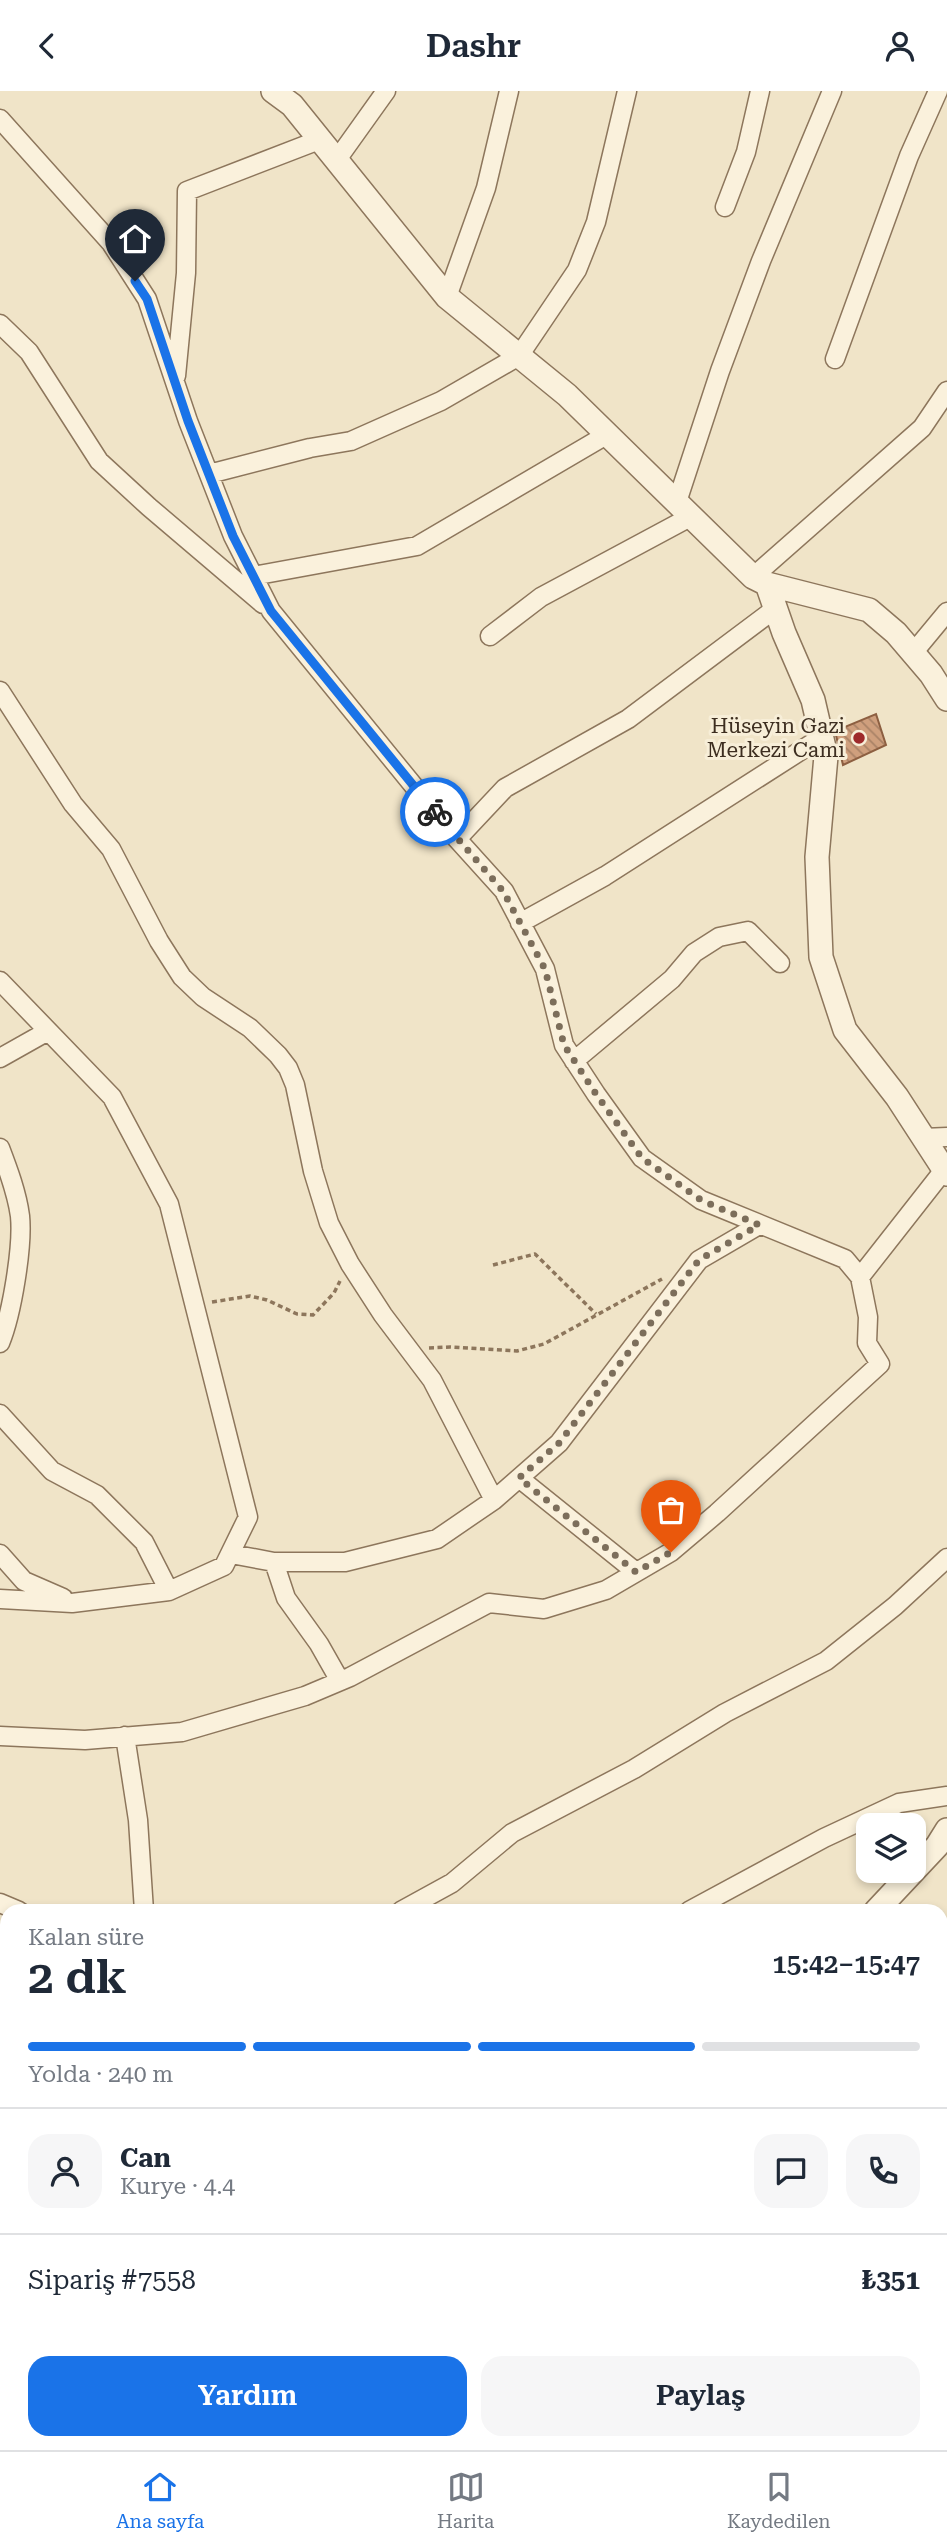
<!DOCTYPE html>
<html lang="tr">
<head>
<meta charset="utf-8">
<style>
	body { margin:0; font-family:"Roboto Serif",serif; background:#f6f6f7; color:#1f2937; height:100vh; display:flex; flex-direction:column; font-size:26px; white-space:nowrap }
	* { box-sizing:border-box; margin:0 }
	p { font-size:23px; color:#747a83 }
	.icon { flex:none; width:38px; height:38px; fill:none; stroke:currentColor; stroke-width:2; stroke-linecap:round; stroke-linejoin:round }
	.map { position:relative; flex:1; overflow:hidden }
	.sheet { position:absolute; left:0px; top:1813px; width:948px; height:546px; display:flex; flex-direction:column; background:#fff; border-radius:21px 21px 0 0; box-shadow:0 4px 10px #0003 }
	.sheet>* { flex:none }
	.buttons { position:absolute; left:856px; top:1722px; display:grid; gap:14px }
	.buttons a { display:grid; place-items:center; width:70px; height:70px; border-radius:14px; background:#fff; box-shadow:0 4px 10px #0003; font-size:35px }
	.pin { position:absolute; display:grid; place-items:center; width:60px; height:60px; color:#fff; margin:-72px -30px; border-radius:50% 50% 50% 0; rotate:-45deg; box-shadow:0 0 7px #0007 }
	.pin .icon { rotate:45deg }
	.courier { position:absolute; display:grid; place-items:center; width:70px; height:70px; margin:-35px; border:5px solid #1a73e8; border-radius:50%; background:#fff; color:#222; box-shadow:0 2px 9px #0007 }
	.overview em { font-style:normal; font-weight:600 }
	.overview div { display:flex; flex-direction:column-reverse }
	.overview { display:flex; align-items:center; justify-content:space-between; height:119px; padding:0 28px }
	h1 { font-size:46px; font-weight:600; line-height:52px }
	.bar { display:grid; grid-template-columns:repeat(4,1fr); gap:10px 7px; align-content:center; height:84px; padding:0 28px }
	.bar i { height:9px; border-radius:5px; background:#e0e1e3 }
	.bar .active { background:#1a73e8 }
	.bar p { grid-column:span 4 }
	.line { display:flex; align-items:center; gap:18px; padding:0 28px; border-top:2px solid #e0e1e3 }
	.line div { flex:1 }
	.round { display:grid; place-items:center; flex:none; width:74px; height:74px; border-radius:21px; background:#f6f6f7 }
	.button { display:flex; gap:14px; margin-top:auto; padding:14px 28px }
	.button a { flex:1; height:80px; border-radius:21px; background:#1a73e8; color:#fff; font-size:28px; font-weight:600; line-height:80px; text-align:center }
	.button a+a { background:#f6f6f7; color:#1f2937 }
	header { display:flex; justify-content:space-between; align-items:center; height:91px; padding:0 28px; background:#fff; font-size:32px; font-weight:600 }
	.tabs { display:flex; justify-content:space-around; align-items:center; height:98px; border-top:2px solid #e0e1e3; background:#fff; font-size:19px; color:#747a83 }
	.tabs a { display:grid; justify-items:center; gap:4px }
	.tabs .active { color:#1a73e8 }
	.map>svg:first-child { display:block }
	.building { fill:url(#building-back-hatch); stroke:#8d5f41; stroke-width:2 }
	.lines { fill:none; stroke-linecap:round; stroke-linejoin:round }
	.minor-casing { stroke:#8d765c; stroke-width:21 }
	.tertiary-casing { stroke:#8d765c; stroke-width:26 }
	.path { stroke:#8d765c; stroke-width:3.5; stroke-dasharray:5 3.5; stroke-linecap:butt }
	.minor { stroke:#faf1dc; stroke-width:18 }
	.tertiary { stroke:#faf1dc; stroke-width:23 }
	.done { stroke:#7c6e5b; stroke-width:7; stroke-dasharray:0 12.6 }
	.route { stroke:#1a73e8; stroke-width:9 }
	.poi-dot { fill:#9e2a2b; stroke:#f7eed8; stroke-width:2.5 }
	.labels { text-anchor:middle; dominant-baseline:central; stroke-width:6; stroke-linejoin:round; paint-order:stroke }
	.poi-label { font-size:21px; fill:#3d2e20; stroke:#f7eed8; text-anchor:end }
</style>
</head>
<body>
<header><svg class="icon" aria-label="back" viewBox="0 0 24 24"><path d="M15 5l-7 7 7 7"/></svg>Dashr<svg class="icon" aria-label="person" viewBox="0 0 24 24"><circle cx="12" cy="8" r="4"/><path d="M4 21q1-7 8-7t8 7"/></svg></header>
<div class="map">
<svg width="947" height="2359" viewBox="0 0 947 2359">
	<defs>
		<pattern id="building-back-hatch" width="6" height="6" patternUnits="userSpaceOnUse" patternTransform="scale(1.75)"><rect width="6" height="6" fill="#cf9f7d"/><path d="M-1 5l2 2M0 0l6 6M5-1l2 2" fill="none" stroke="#a98266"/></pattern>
	</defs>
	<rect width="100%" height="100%" fill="#f0e4c8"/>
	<path class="building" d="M876,623L886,654L843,674L835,640Z"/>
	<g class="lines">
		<g class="minor-casing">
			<path id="minor" d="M0,28L111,152L147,208L188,330L233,445L271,520L457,748L504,800L545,878L564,954L596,1003L642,1067L701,1109L845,1168L860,1186L868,1226L867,1252L880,1273L717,1422L671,1461L606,1499L544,1518L489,1512L350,1586L305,1605L182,1641L85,1649L0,1645
				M336,70L386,0
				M725,116L746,61L760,0
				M447,206L486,97L509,0
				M0,233L29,261L99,370L149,416L263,513
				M835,268L909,65L938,0
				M176,285L186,182L187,100L319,49
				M209,383L310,357L351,350L441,310L519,265L577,179L596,131L627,0
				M677,411L720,280L761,170L832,0
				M253,485L417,455L608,343
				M753,486L922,337L947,300
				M490,545L541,506L692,425
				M913,562L947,521
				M0,600L73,713L111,758L159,850L182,886L203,906L250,937L278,964L288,977L295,994L313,1080L329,1132L350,1173L383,1224L432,1289L494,1409
				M457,748L505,697L628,628L776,517
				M520,832L605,785L822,646
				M0,890L112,1006L169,1113L248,1426L224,1475L169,1500L72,1512L0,1508
				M0,967L48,940
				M574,970L672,888L694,862L719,846L748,840L780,872
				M923,1047L947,1046
				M0,1057C8,1078 17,1102 20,1125C23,1155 12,1223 0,1252
				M860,1186L944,1079
				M0,1323L52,1380L97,1404L144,1451L169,1500
				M519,1387L636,1481
				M0,1463L24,1490L63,1507
				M231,1463L274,1471H345L437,1448L494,1409L559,1352L699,1169L759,1134
				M274,1471L286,1507L319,1553L340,1590
				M125,1645L138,1729L144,1820
				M0,1812L19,1820
				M401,1820L452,1792L512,1742L634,1678L725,1622L826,1570L895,1515L947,1467
				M689,1820L824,1747L899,1712L947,1705
				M942,2019L947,2013
				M0,2039L7,2041
				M942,2160L947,2162"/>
		</g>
		<g class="tertiary-casing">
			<path id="tertiary" d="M273,0L292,14L447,206L567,304L753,486L767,493L869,519L896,542L931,583L947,608
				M767,493L784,542L813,609L826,665L817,766L821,866L845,939L897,1006L947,1083
				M876,1820L937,1755L947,1739
				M779,2352L782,2359"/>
		</g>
		<path class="path" d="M493,1174L535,1163L596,1223
			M212,1211L250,1205L267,1209L297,1223L313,1224L334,1202L340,1190
			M429,1257L450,1256L517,1260L544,1253L662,1188"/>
		<use href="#minor" class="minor"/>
		<use href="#tertiary" class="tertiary"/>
	</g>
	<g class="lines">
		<path class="done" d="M435,721L503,800L545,878L564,954L596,1003L642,1067L701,1109L759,1134L699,1169L559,1352L519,1387L636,1481L671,1461"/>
		<path class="route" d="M135,190L147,208L188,330L233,445L271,520L435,721"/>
	</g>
	<circle class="poi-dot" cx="859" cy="647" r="7"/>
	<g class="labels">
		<g class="poi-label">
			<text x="845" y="635">Hüseyin Gazi<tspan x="845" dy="24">Merkezi Cami</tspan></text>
		</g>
	</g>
</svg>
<div class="buttons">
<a><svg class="icon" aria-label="layers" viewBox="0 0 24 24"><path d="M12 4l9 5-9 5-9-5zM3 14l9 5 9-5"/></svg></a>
</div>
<div class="pin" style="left:671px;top:1461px;background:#ea580c"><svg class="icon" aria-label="bag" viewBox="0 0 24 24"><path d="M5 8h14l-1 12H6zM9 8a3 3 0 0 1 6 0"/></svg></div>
<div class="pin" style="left:135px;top:190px;background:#1f2937"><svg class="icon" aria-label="home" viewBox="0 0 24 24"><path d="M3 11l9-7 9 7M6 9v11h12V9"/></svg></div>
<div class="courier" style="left:435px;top:721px"><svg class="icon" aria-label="bike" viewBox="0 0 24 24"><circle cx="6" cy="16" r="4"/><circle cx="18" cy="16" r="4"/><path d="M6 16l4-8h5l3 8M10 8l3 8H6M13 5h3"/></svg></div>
<section class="sheet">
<div class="overview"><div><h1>2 dk</h1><p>Kalan süre</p></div><em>15:42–15:47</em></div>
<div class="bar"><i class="active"></i><i class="active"></i><i class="active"></i><i></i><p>Yolda · 240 m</p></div>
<div class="line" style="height:126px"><a class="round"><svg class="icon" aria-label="person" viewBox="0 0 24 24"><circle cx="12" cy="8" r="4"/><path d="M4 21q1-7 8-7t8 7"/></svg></a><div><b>Can</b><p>Kurye · 4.4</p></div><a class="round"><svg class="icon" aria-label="chat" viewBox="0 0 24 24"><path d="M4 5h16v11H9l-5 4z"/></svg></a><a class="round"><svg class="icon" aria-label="phone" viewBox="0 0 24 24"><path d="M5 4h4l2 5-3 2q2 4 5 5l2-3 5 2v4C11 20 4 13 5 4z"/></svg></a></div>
<div class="line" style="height:91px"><div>Sipariş #7558</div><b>₺351</b></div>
<div class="button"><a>Yardım</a><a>Paylaş</a></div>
</section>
</div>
<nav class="tabs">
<a class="active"><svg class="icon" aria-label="home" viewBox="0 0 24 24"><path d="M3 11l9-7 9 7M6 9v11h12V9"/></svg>Ana sayfa</a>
<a><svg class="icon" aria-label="map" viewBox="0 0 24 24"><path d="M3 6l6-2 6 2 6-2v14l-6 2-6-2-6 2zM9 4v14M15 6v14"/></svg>Harita</a>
<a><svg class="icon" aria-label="saved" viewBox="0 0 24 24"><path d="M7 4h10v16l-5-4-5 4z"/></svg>Kaydedilen</a>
</nav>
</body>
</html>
